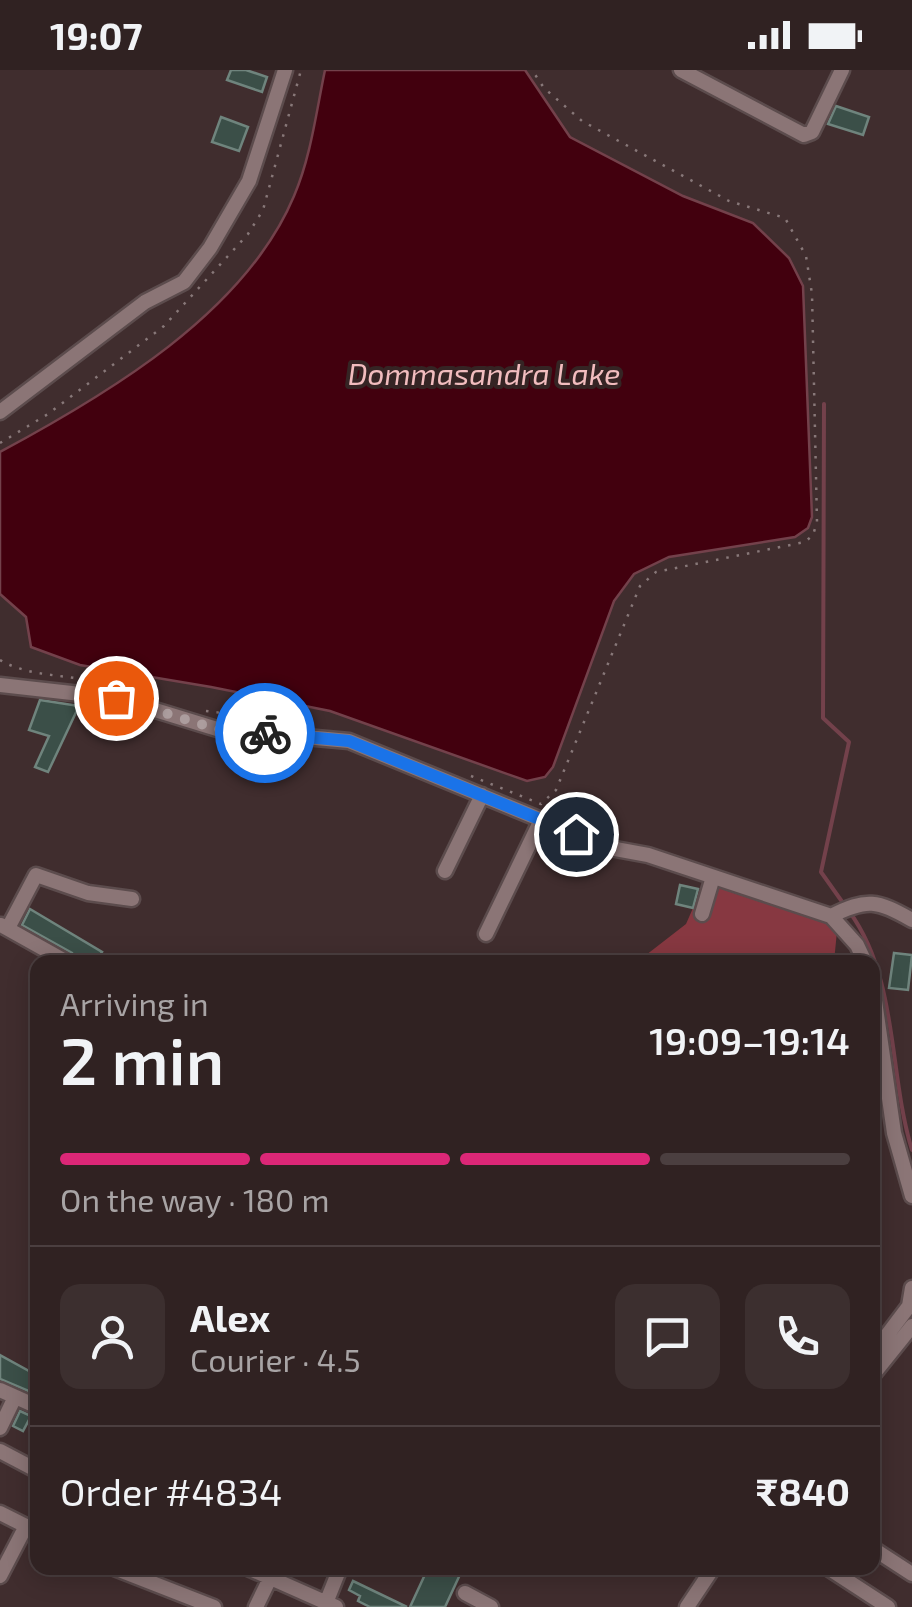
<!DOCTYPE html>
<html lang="en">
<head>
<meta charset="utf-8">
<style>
	body { margin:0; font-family:"Exo 2",sans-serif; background:#3c2f2f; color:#f1f3f6; height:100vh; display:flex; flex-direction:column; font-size:38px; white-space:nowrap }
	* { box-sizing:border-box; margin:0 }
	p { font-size:32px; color:#a8a4a5 }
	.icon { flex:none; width:55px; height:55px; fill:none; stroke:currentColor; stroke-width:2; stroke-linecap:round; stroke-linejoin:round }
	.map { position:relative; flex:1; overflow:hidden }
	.drawer { position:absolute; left:30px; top:885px; width:850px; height:620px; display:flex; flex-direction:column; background:#302222; border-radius:20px; box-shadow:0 5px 25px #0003,0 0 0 2px #4b3f40 }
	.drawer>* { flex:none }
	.pin { position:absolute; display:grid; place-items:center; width:85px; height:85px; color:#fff; margin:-42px; border:5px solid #fff; border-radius:50%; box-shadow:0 2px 10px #0007 }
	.courier { position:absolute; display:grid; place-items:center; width:100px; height:100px; margin:-50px; border:8px solid #1a73e8; border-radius:50%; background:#fff; color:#222; box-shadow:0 2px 12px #0007 }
	.overview em { font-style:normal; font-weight:600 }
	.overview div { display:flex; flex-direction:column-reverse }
	.overview { display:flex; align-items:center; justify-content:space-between; height:170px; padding:0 30px }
	h1 { font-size:65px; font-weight:600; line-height:75px }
	.bar { display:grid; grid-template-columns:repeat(4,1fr); gap:15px 10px; align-content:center; height:120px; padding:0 30px }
	.bar i { height:12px; border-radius:8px; background:#4b3f40 }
	.bar .on { background:#db2777 }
	.bar p { grid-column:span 4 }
	.line { display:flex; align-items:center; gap:25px; padding:0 30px; border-top:2px solid #4b3f40 }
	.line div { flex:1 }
	.round { display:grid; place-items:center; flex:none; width:105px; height:105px; border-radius:20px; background:#3c2f2f }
	.status { display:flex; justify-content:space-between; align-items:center; height:70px; padding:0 50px; background:#302222; direction:ltr }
	.status svg { height:28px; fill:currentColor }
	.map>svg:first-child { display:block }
	.green { fill:#873841 }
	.water { fill:#42000e; stroke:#73414b; stroke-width:2.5 }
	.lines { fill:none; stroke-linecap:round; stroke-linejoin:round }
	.stream { stroke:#73414b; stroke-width:4 }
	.building { fill:#3b4f48; stroke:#6f847d; stroke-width:2.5 }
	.minor-casing { stroke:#5c4c4d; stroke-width:19 }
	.path { stroke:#887879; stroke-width:2.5; stroke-dasharray:2.5 8; stroke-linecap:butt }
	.minor { stroke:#8b7576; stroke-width:14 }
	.done { stroke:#ac9d9e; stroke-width:10; stroke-dasharray:0 18 }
	.route { stroke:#1a73e8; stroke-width:12 }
	.labels { text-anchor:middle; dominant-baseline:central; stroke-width:8; stroke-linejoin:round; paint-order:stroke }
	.water-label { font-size:30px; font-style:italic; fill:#f1bcbe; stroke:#352424 }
</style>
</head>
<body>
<div class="status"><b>19:07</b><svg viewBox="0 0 49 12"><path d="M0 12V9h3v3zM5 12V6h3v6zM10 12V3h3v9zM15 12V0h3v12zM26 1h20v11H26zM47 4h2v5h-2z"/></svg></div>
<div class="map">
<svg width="912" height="1537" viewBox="0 0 912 1537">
	<rect width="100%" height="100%" fill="#402d2e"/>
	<path class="green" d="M704,813L827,854L837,861L834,892H637L686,854Z"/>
	<path class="water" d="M325,0H525L570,67L683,126L753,153L789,188L803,216L812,447L808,458L795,467L669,487L634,504L614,531L553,697L545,707L527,711L330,641L211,617L80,595L31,577L26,547L0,524V382C108,324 245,243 294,126C311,86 316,43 325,0Z"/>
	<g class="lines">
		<path class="stream" d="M824,334L823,648L849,672L821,802L843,833
			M849,841C899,910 888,1002 912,1080"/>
	</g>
	<path class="building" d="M231,0H246L267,7L262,22L227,10Z
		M836,36L869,47L863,65L828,54Z
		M221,47L248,57L239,81L212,72Z
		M40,630L79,636L48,702L35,697L49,666L29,660Z
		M680,815L698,819L693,838L676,834Z
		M30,839L102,882L95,892H78L72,883L22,855Z
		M894,883L912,885L908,920L889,918Z
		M0,1285L38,1306V1325L0,1309Z
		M20,1341L31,1346L23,1361L13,1356Z
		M428,1498H463L445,1537H410Z
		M353,1511L407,1537H370L358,1531L360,1526L349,1520Z"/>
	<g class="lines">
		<g class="minor-casing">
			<path id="minor" d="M681,0L804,65L812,62L842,0
				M0,342L145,232L184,212L210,178L249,111L285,0
				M0,615L116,628L217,659L349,671L610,778L648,785L831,846C867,828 877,830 912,850
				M445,801L482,725
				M702,844L713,807
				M831,846L857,875L865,892
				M1,855L67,892
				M8,858L36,805L88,823L132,829
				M486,864L541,750
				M872,910L894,1063L912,1126
				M872,1285L909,1236L912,1218
				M872,1306L912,1256
				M0,1320L38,1337
				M0,1358L15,1327
				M0,1381L38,1401
				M0,1443L38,1462
				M872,1478L912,1504
				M114,1498L214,1537
				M248,1498L336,1537
				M828,1498L888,1537
				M0,1506L26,1456
				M465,1523L491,1537
				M326,1533L340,1498
				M256,1537L275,1498
				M687,1537L713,1498"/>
		</g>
		<path class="path" d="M0,373L48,344L164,256L248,164L263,140L301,0
			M0,590C29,607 64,604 97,612
			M206,641L277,650
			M471,706L541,734L556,720L640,516L656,502L805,472L813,465L817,452L812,224L806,186L785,148L729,131L582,51L544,18L532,0"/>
		<use href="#minor" class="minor"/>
	</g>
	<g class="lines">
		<path class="done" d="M116,628L217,659L265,663"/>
		<path class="route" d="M265,663L349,671L576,764"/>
	</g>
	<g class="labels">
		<g class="water-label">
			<text x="484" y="303">Dommasandra Lake</text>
		</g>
	</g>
</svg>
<div class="pin" style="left:116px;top:628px;background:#ea580c"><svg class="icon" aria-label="bag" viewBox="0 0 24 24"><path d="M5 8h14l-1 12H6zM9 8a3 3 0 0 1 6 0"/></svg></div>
<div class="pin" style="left:576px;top:764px;background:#1f2937"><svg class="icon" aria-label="home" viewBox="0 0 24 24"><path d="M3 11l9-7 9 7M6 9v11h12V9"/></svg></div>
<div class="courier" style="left:265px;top:663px"><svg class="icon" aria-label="bike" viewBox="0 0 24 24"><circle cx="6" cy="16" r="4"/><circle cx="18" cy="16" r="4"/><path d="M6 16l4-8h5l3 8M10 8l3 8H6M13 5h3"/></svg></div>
<section class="drawer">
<div class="overview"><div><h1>2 min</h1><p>Arriving in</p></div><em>19:09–19:14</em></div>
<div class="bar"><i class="on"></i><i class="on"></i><i class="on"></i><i></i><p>On the way · 180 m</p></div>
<div class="line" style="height:180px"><a class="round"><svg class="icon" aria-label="person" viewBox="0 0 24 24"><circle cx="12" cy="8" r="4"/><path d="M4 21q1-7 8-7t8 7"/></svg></a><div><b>Alex</b><p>Courier · 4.5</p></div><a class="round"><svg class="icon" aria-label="chat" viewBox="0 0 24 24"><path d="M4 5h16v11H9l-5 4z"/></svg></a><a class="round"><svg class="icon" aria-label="phone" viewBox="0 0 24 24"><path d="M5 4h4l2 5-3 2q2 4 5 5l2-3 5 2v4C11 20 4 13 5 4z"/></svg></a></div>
<div class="line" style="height:130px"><div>Order #4834</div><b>₹840</b></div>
</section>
</div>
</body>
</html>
